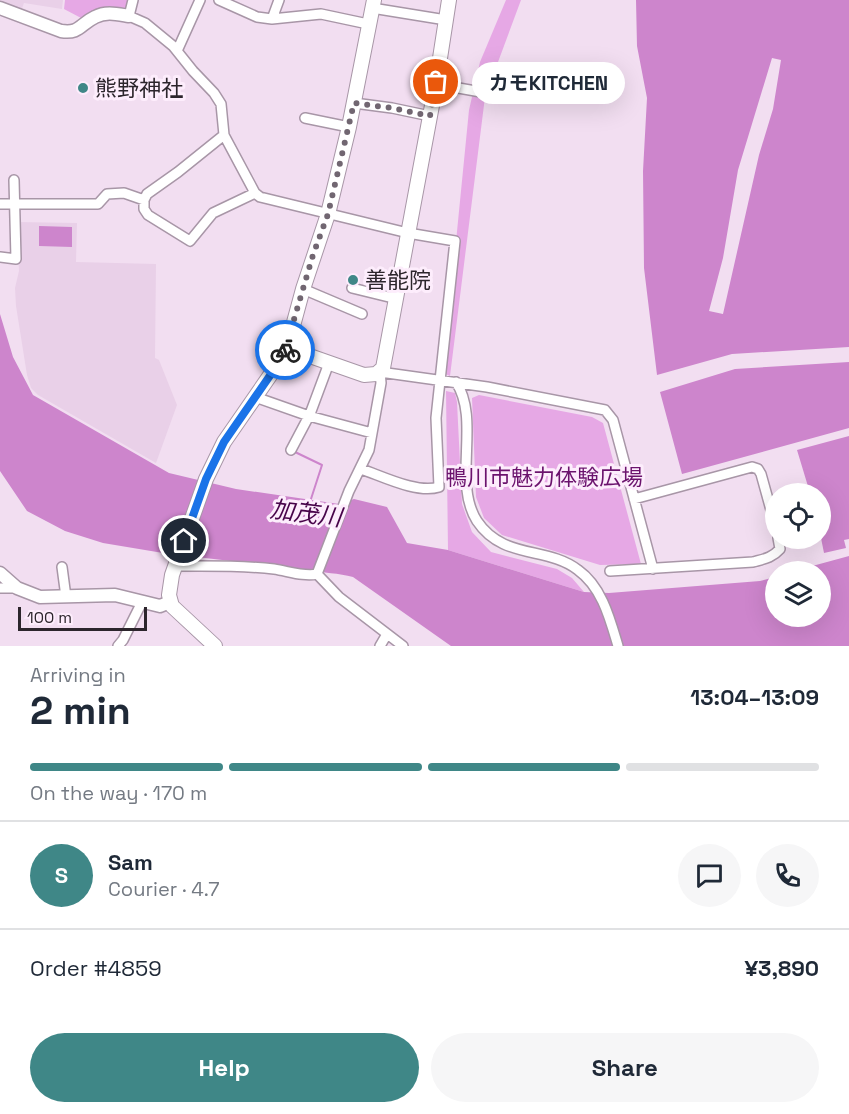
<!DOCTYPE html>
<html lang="en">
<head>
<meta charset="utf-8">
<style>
	body { margin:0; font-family:"Space Grotesk","Noto Sans JP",sans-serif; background:#f6f6f7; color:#1f2937; height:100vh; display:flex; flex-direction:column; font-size:22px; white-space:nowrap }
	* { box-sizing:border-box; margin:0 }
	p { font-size:20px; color:#747a83 }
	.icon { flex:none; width:33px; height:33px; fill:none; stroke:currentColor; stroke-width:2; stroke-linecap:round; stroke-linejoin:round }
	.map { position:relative; height:646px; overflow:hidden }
	.details { display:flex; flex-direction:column; background:#fff; flex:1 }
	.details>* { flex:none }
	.tools { position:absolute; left:765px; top:483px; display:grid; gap:12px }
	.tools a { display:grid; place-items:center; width:66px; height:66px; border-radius:50%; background:#fff; box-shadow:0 6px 24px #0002; font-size:30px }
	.scale { position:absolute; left:18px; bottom:15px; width:129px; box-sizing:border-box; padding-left:6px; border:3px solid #2c252c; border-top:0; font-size:16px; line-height:21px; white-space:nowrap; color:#2c252c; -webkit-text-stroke:4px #fdedfc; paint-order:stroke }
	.pin { position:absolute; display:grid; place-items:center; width:51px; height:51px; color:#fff; margin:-26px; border:3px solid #fff; border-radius:50%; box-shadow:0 2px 6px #0007 }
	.courier { position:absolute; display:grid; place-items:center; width:60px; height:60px; margin:-30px; border:4px solid #1a73e8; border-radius:50%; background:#fff; color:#222; box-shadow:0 2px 8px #0007 }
	.bubble { position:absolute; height:42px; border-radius:21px; background:#fff; box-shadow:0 6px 24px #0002; font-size:20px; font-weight:700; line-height:42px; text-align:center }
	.summary em { font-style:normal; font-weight:700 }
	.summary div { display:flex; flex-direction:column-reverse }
	.summary { display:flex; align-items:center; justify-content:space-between; height:102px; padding:0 30px }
	h1 { font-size:39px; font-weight:700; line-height:45px }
	.bar { display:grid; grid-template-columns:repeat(4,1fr); gap:9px 6px; align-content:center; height:72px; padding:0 30px }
	.bar i { height:8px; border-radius:4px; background:#e0e1e3 }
	.bar .active { background:#3f8787 }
	.bar p { grid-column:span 4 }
	.line { display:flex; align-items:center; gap:15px; padding:0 30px; border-top:2px solid #e0e1e3 }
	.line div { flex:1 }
	.round { display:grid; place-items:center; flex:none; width:63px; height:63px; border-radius:32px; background:#f6f6f7 }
	.action { display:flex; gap:12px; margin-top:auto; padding:12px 30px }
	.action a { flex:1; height:69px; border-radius:36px; background:#3f8787; color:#fff; font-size:24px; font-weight:700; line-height:69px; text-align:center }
	.action a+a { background:#f6f6f7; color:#1f2937 }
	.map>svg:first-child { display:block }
	.built { fill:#e9d0e8 }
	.green { fill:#e6a8e5 }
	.water { fill:#cd85cc }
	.pier { fill:#f2def1 }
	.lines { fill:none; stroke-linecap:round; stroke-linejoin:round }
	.stream { stroke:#cd85cc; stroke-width:2 }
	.minor-casing { stroke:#a896a7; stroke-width:12 }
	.tertiary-casing { stroke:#a896a7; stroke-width:15 }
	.secondary-casing { stroke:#a896a7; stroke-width:16 }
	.minor { stroke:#fff; stroke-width:9 }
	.tertiary { stroke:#fff; stroke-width:12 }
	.secondary { stroke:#fff; stroke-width:14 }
	.done { stroke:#716671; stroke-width:6; stroke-dasharray:0 10.8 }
	.route { stroke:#1a73e8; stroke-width:8 }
	.poi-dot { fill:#3f8787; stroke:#fdedfc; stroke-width:2 }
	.labels { text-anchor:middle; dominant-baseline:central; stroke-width:6; stroke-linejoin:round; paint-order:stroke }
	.poi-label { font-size:22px; fill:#2c252c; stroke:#fdedfc; text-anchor:start }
	.park-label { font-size:22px; fill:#6b136d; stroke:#fdedfc }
	.water-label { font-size:24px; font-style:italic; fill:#48044a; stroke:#fdedfc }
</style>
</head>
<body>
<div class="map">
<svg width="849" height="646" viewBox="0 0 849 646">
	<rect width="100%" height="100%" fill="#f2def1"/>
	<path class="built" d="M0,0H63L62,9L24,3L21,11L0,3Z
		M17,222L77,223L76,262L156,264L155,358L159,360L177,405L156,463L38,395L31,388L27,375L16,306L15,288L19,271Z"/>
	<path class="green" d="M65,0H131L129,8L123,12C107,7 96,7 83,19L64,9Z
		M506,0H521L485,97L450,376L443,373L469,110L480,62Z
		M446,391L455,393L457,402L462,504L472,532L491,552L557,569L572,578L584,592L448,550Z
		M479,395L592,417L603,423L641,564L600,565L502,535L484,518L476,497L472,398Z"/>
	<path class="water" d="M636,0H849V347L732,354L657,375L644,268L643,171L647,98L637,46Z
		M39,226L72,227V247L39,246Z
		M0,314L13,357L33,395L169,473L236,489L339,504L354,499L387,507L407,543L448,550L584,592L609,593L760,581L775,577L776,616H820V572L794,571L849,556V646H451L353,577C339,573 323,573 308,570L163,553L103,543L65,531L27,511L0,471Z
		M849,362V428L682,474L660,392L735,369Z
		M849,436V539L844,540L846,548L824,553L821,538L820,494L810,493L797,450Z"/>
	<path class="pier" d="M772,58L781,60L773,109L759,155L723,314L709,311L723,258L738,170Z"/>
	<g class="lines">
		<path class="stream" d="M295,452L322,465L310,502"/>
		<g class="minor-casing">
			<path id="minor" d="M133,0L129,16L145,23L173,46L193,71L214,93L221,104L224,135L255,193L260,197L408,233L455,241L436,418L439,487C417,494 382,476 361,469
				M219,0L257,17L272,19L321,14L368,24
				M372,8L446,20
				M272,19L279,0
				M177,51L200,0
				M436,84L481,92
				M354,103L392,108L430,116
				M305,118L349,127
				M224,135L178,172L147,194L144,200V209L148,215L190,241L213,213L255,193
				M0,204H98L107,194L124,193L144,200
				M0,257L16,259L14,180
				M352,288L397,299
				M303,289L362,314
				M456,382C481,420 452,482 477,521C503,560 547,546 578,570C602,587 610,619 618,646
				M255,397L309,416L372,433
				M291,450L310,414L329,363
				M634,499L752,467L758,469L761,474L776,528
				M175,566C208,566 241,565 274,569C288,571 304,577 317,574
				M62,567L66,597
				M610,571L753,562C764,559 772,558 780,549L778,538
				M0,588H17
				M118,646L123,640L142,602
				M380,646L387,634
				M403,646L339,597L317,574L349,491L369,450L381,383L380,372L487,387L605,410L613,420L653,569"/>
		</g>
		<g class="tertiary-casing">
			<path id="tertiary" d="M0,8L61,31C80,34 80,24 95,17C106,11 117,14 129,16
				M0,573L17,588L40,597L115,595L160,606L170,602"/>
		</g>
		<g class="secondary-casing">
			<path id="secondary" d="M287,348L364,375L376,374L383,368L436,84L449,0
				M215,646L172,606L169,595L172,575L206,479L224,442L278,364L287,348L303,289L328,214L349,127L374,0"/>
		</g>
		<use href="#minor" class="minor"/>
		<use href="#tertiary" class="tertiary"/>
		<use href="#secondary" class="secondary"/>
	</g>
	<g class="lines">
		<path class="done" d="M285,350L313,255L328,214L354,103L392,108L430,116L436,82"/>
		<path class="route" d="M184,541L206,479L224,442L278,364L285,350"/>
	</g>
	<g class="poi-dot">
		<circle cx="83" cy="88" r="6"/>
		<circle cx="353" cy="280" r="6"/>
	</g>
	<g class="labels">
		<g class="poi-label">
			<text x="95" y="88">熊野神社</text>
			<text x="365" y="280">善能院</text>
		</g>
		<g class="park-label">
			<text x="544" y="477">鴨川市魅力体験広場</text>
		</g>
		<g class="water-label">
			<text transform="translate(306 513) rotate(7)">加茂川</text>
		</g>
	</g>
</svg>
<div class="tools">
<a><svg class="icon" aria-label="locate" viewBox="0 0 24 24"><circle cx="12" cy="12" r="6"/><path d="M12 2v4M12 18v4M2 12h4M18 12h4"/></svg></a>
<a><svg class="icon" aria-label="layers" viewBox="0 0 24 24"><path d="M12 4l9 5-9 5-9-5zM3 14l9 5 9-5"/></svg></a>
</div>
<div class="scale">100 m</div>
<div class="pin" style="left:436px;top:82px;background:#ea580c"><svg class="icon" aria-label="bag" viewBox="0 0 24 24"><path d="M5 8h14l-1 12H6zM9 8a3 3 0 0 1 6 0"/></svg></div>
<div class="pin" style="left:184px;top:541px;background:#1f2937"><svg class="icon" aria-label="home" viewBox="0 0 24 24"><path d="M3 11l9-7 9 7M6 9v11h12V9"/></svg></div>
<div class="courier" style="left:285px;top:350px"><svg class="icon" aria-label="bike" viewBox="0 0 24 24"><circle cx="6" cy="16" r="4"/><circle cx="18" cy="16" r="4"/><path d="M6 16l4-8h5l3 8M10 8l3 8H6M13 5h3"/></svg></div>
<div class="bubble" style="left:472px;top:62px;width:153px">カモKITCHEN</div>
</div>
<section class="details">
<div class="summary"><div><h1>2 min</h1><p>Arriving in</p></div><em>13:04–13:09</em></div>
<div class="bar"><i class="active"></i><i class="active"></i><i class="active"></i><i></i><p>On the way · 170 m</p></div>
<div class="line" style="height:108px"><b class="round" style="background:#3f8787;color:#fff">S</b><div><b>Sam</b><p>Courier · 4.7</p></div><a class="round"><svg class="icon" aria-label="chat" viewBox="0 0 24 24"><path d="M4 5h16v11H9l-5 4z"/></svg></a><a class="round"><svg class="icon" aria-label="phone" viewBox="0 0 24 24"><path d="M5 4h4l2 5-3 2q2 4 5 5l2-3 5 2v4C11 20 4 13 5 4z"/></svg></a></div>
<div class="line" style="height:78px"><div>Order #4859</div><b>¥3,890</b></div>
<div class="action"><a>Help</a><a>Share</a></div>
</section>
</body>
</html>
